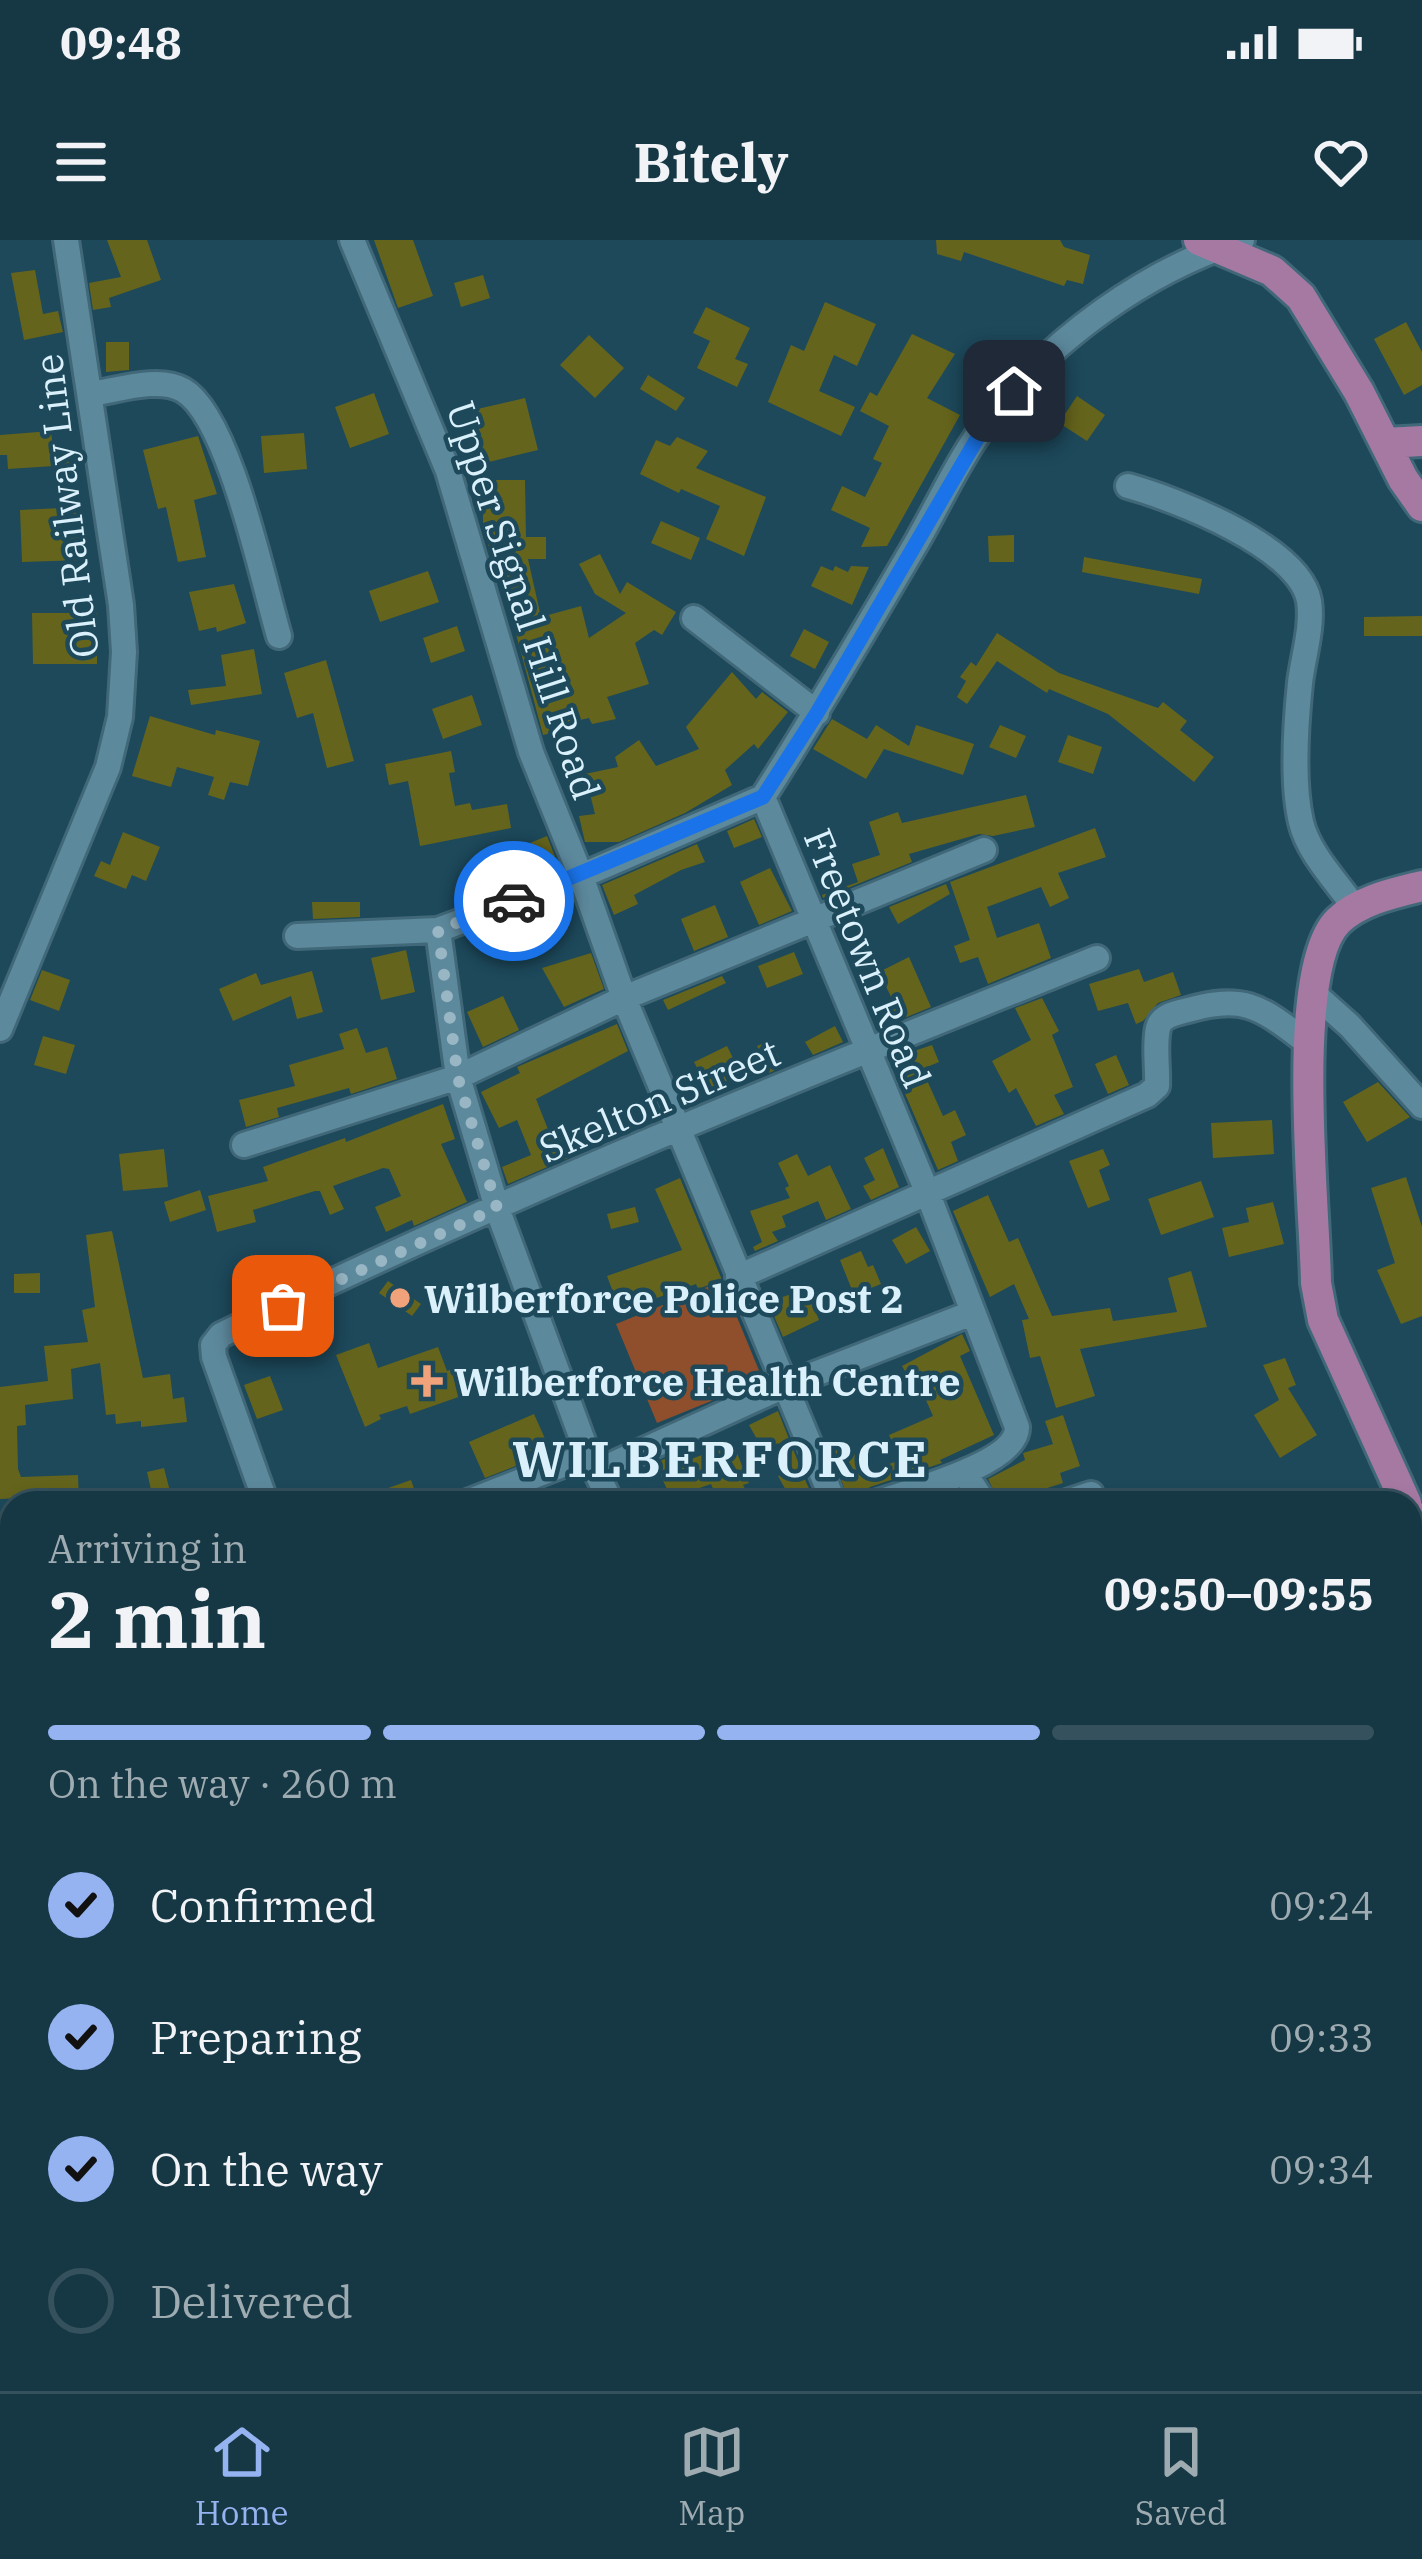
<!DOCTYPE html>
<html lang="en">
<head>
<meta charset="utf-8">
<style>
	body { margin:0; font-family:"IBM Plex Serif",serif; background:#23424f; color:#f1f3f6; height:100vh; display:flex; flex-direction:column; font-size:45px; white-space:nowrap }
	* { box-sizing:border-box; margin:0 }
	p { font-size:39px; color:#9eacb2 }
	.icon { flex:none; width:66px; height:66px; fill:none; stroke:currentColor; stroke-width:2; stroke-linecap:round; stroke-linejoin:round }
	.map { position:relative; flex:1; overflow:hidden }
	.details { position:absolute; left:0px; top:1251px; width:1422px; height:900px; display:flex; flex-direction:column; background:#163744; border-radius:36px 36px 0 0; box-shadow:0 6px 18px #0003,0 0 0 3px #35515d }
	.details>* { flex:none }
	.pin { position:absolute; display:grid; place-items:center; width:102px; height:102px; color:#fff; margin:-51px; border-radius:24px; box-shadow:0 6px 18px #0006 }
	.courier { position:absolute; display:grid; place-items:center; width:120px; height:120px; margin:-60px; border:9px solid #1a73e8; border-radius:50%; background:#fff; color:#222; box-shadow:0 3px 15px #0007 }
	.head em { font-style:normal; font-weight:700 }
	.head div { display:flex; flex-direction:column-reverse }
	.head { display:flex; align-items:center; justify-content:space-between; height:204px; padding:0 48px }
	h1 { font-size:78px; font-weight:700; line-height:90px }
	.bar { display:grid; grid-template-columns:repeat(4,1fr); gap:18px 12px; align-content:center; height:144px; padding:0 48px }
	.bar i { height:15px; border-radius:9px; background:#35515d }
	.bar .active { background:#95b2f1 }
	.bar p { grid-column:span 4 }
	ol { padding:0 48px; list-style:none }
	li { display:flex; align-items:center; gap:36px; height:132px }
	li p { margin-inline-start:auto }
	li .icon { padding:12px; border-radius:50%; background:#95b2f1; color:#111; stroke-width:4 }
	li:last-child { color:#9eacb2 }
	li i { width:66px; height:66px; border:6px solid #35515d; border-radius:50% }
	.status { display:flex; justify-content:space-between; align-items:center; height:84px; padding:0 60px; background:#163744; direction:ltr }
	.status svg { height:33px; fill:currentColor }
	header { display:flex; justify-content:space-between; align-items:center; height:156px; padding:0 48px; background:#163744; font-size:54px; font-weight:700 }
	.menu { display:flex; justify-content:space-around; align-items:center; height:168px; border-top:3px solid #35515d; background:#163744; font-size:33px; color:#9eacb2 }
	.menu a { display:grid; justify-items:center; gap:6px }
	.menu .active { color:#95b2f1 }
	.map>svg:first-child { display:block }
	.green { fill:#8f4f2c }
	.building { fill:#65641c }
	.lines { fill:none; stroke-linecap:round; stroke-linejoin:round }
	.minor-casing { stroke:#416878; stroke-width:30 }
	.major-casing { stroke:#416878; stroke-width:36 }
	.path { stroke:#678b9a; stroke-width:3; stroke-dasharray:3 9; stroke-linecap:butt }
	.minor { stroke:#5d899d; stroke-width:24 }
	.major { stroke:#a679a3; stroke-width:30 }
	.done { stroke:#98b6c4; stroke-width:12; stroke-dasharray:0 21.6 }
	.route { stroke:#1a73e8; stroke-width:15 }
	.poi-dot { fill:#f0a27a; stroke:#1d495b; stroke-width:4.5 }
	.labels { text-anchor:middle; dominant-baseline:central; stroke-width:9; stroke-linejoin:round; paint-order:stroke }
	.street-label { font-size:39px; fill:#daf1fc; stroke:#1d495b }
	.poi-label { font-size:39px; font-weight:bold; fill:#daf1fc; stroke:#1d495b; text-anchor:start }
	.district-label { font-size:51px; font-weight:bold; letter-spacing:3px; fill:#daf1fc; stroke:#1d495b }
</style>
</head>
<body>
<div class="status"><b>09:48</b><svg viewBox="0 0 49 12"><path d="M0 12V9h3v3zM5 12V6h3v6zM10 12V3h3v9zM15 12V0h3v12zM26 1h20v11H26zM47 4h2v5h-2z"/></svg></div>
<header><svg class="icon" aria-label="menu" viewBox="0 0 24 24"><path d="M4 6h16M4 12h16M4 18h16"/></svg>Bitely<svg class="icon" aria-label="heart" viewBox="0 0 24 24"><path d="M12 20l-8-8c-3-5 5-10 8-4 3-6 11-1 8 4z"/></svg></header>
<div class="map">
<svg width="1422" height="2151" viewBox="0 0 1422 2151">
	<rect width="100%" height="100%" fill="#1d495b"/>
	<path class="green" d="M722,1041L763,1140L657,1183L616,1084Z"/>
	<path class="building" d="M107,0H147L161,40L109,58L111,67L93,70L89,43L121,37Z
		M374,0H413L433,56L398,68Z
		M936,0H1060L1064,7L1090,15L1083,44L1067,40L1064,46L964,12L961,21L937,14Z
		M35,30L43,74L58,71L63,92L24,100L11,33Z
		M483,35L490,58L461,67L454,43Z
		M825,62L876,84L857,126L834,115L819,151L855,167L841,196L768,162L791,105L804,111Z
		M706,67L750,88L735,119L748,124L737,147L697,128L710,101L693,93Z
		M1406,82L1422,112V145L1404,155L1374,99Z
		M912,94L955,114L927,158L960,175L887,306L861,307L870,288L831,270L842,246L865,257L882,223L873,219L889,186L860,171L870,152L877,156Z
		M589,95L624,128L595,158L560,125Z
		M106,102H129V130L106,132Z
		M648,135L685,158L676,171L640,149Z
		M374,153L389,194L350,208L335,167Z
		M1077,156L1105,175L1087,201L1059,183Z
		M525,158L538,210L485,223L473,170Z
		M51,191L53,208L68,207L69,225L8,229L7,215H0V195Z
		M304,193L307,229L264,233L261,196Z
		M198,196L217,254L194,260L206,317L178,322L166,267L158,269L143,210Z
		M677,197L708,211L696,228L766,257L744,316L706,299L720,266L681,249L679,253L640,234L656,200L670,206Z
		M483,240H525L526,297H546V319H528L541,377L581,366L589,398L626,373L595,354L579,324L600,314L620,354L627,342L676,372L662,395L654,390L635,403L649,444L607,457L616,479L592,484L589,478L562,484L563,490L543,495L496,319H491L488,310V290H483Z
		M82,267L84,320L22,322L20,270Z
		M661,281L700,298L691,320L651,303Z
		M1014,295V322H989L988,296Z
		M1084,317L1202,339L1199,354L1082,332Z
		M821,326L833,331L835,326L848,332L851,326L869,327L852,365L811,346Z
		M428,331L439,362L380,382L369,351Z
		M234,344L246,383L217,392L216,387L199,391L189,352Z
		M32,373H97V424H33Z
		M1422,376V396H1364V377Z
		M457,386L465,411L431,423L423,398Z
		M804,389L829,402L815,429L790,416Z
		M997,393L1059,433L1158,468L1163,462L1187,481L1180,490L1214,517L1194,542L1108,474L1049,449L1047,453L997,421L967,464L957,457L966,441L960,437L971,422L976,426Z
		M254,409L262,454L191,465L188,450L226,446L221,415Z
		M326,420L354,521L327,528L313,473L297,478L284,433Z
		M732,432L756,459L762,452L788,472L758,509L754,504L725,530L732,545L685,573L619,602H585L579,576L595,574L585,534L618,527L615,517L639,500L656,526L699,509L686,487Z
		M472,455L482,485L443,499L432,469Z
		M150,476L215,495L216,490L260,501L248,546L230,542L224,560L208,555L214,537L177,527L171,547L132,536Z
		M832,479L867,499L876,485L909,506L916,485L974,504L963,535L884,509L866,539L813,509Z
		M1000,485L1026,496L1016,518L989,507Z
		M1068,495L1102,507L1093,534L1058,522Z
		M451,511L455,532L449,533L455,566L470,563L472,570L507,564L511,588L420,606L408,541L389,545L385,524Z
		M1026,555L1035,587L993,596L979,594L909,614L912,622L823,658L822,655L858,642L852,624L880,615L869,582L898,572L902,583Z
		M754,579L762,597L734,608L727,591Z
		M1095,588L1106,617L1058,633L1069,658L1050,667L1041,647L987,667L997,698L1039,683L1051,718L988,744L978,717L960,723L954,706L970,700L950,642Z
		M123,592L160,607L146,641L132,635L126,649L94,636L101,621L110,625Z
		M547,596L559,627L499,649L496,644L522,631L513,610Z
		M697,604L705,622L681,630L634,655L638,664L614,675L602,645Z
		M770,628L792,671L759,685L740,642Z
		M946,644L950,654L898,684L889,667Z
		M312,662H360V677L313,679Z
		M715,665L728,697L694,711L681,679Z
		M406,710L415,752L381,760L371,718Z
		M794,712L803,734L767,748L758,726Z
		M591,713L604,749L564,767L542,728Z
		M909,717L931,767L880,788L873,773L894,763L879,732Z
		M1139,729L1144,742L1173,732L1181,755L1158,763L1143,781L1136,784L1128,763L1098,771L1089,744Z
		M42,730L70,740L59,771L30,760Z
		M312,731L323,772L297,779L291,756L233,781L219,749L256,733L261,745Z
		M722,736L726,743L668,770L663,760Z
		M503,756L519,790L483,807L467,772Z
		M1042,758L1059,791L1052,795L1073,847L1054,855L1064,874L1036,886L1016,848L1009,853L992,821L1031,800L1015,768Z
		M617,784L628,811L536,859L553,902L573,893L582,912L508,944L502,927L531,915L517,880L499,888L481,852L520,833L517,827Z
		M835,786L843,802L813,815L805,802Z
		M357,788L366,813L387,807L397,839L351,854L349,848L277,868L279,877L246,887L239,860L295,846L289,825L344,809L339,794Z
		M43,796L75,805L66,834L34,825Z
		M771,800L783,827L769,833L757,806Z
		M932,805L939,822L922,829L943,876L955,870L966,895L951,902L958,921L938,930L890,819Z
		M727,806L737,826L723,833L731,849L712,856L694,822Z
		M1116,815L1129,845L1108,854L1095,824Z
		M1378,842L1410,877L1367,902L1343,862Z
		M443,864L455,899L441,904L467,962L414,986L412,980L386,992L375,967L401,956L389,929L383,928L333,946L344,969L330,975L320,951H315L253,970L256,982L217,992L208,956L268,941L263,927L345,898L346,902Z
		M1272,880L1274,914L1213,918L1211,883Z
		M883,908L899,947L871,960L863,946L875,940L864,918Z
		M164,909L168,947L123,951L119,914Z
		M1103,909L1110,925L1099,930L1110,960L1088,968L1069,921Z
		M797,914L808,936L830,925L851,969L826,980L818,961L782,976L786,987L772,992L778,1001L755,1011L753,1007L762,1002L750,971L790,958L785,948L789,946L778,923Z
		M1406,937L1422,987V1076L1401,1084L1377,1030L1395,1023L1371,948Z
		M680,938L722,1040L698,1049L696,1044L620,1071L607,1036L682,1010L655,949Z
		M1201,941L1214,977L1161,995L1148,959Z
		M200,950L206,970L170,982L164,962Z
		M988,955L1009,1002L1018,998L1052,1076L1110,1068L1113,1081L1177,1072L1168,1038L1191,1031L1207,1087L1080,1109L1095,1156L1056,1168L1040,1116L1030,1118L1022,1080L1029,1079L1014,1044L990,1057L953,971Z
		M1273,962L1284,1004L1229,1017L1222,988L1249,982L1246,968Z
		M635,967L639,982L611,989L607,974Z
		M916,987L930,1011L906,1024L892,1000Z
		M112,991L143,1138L170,1134L173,1159L184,1157L187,1182L141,1187V1181L116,1184L115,1174L106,1175L100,1123L71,1129L73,1159L25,1165L26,1185L17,1186L18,1229L21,1237L78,1235L79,1263H42L41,1257L0,1259V1147L48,1141L44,1106L88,1102L82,1070L95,1067L86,995Z
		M861,1011L868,1027L873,1025L881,1044L854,1055L840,1020Z
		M40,1033V1053H14V1034Z
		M388,1041L421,1064L412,1076L379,1053Z
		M806,1049L819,1080L783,1097L768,1062Z
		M962,1094L970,1111L960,1116L994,1195L940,1220L942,1223L870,1247L862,1253L859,1263H850L829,1208L849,1200L862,1234L900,1220L889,1195L933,1176L918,1142L913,1145L902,1126Z
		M369,1103L378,1128L438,1107L447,1131L457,1127L467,1154L410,1174L407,1166L379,1175L381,1179L365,1187L336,1115Z
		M1285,1118L1296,1145L1288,1148L1317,1195L1280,1218L1254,1175L1279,1160L1263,1125Z
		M270,1136L283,1170L257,1179L244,1145Z
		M778,1171L806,1242L816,1263H793L778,1236L792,1229L778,1203L763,1210L749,1185Z
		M534,1174L551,1212L485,1238L469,1202Z
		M1063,1175L1080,1226L1060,1233L1063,1243L1000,1263L988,1239L1025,1220L1023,1213L1053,1204L1045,1181Z
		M733,1203L749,1243L743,1245L752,1263H719L711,1244L671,1258L655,1223L676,1214L681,1223Z
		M164,1228L173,1263H154L147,1232Z
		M411,1240L419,1263H351V1261Z"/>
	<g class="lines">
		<g class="minor-casing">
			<path id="minor" d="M352,0L448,231L531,512L581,636L624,758L834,1263
				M92,154C118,150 159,136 183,150C229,176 263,342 279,396
				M1128,246C1175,259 1300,307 1309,361C1313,387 1303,417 1300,443C1296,482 1292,544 1301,582C1308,613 1337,642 1355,668
				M694,378L817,473
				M438,690L458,837L497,968L588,1215L611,1263
				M297,696L438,690L581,636L763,557
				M1311,751L1350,786L1422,866
				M0,789L108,527L120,477L124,412L121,365L66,0
				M244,905L458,837L624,758L984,610
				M738,1037L1147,855L1157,846C1158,828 1154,806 1158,788C1161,775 1177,773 1188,770C1247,753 1262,769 1308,803
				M596,1232L784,1146L972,1073
				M964,1232L984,1263
				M266,1263L214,1117L213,1105L221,1095C506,955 802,836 1097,718
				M465,1263L588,1215
				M875,1263C907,1252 1018,1224 1017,1187L928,954L763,557C816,474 865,390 915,305C939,264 960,216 990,178C1053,98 1145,31 1242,0
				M1064,1263L1091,1254
				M1410,1472L1422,1474
				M0,1616L12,1643
				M1410,1835L1422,1841
				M1410,2010L1422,2016
				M0,2034L12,2028
				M0,2112L12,2116
				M51,2139L61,2151
				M261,2139L275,2151
				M851,2139L854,2151
				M460,2151L472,2139"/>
		</g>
		<g class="major-casing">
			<path id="major" d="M1199,0L1272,31L1301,57L1359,152L1403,239L1422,266
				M1386,203L1422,201
				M1406,1263L1323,1080L1316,1043C1315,968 1289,730 1338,681C1360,660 1394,653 1422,646
				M1410,1273L1422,1305
				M1410,1675L1422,1649
				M1184,2151L1190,2139"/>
		</g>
		<path class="path" d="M0,1511L12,1519"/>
		<use href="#minor" class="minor"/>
		<use href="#major" class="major"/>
	</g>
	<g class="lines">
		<path class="done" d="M283,1066L497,968L458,838L438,690L514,661"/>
		<path class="route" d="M514,661L763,557L817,473L988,180L1014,151"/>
	</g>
	<g class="poi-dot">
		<circle cx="400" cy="1058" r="12"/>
		<path d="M421 1123h12v12h12v12h-12v12h-12v-12h-12v-12h12z"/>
	</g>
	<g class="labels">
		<g class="street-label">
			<text transform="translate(66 266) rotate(-97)">Old Railway Line</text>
			<text transform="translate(524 360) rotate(72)">Upper Signal Hill Road</text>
			<text transform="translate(868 718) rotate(68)">Freetown Road</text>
			<text transform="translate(659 860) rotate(-23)">Skelton Street</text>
		</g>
		<g class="poi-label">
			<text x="424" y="1058">Wilberforce Police Post 2</text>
			<text x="454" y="1141">Wilberforce Health Centre</text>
		</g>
		<g class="district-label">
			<text x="721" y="1218">WILBERFORCE</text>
		</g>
	</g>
</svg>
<div class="pin" style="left:283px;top:1066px;background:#ea580c"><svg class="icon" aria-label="bag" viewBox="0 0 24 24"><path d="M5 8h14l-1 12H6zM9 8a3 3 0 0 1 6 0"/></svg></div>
<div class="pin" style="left:1014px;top:151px;background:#1f2937"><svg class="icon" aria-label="home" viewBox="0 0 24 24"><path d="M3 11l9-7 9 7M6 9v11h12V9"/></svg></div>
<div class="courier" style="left:514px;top:661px"><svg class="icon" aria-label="car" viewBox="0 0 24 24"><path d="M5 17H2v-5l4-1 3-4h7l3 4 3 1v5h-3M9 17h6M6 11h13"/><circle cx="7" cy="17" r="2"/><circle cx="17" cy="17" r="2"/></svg></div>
<section class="details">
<div class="head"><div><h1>2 min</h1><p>Arriving in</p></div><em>09:50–09:55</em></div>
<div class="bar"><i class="active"></i><i class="active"></i><i class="active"></i><i></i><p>On the way · 260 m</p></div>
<ol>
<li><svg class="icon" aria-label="check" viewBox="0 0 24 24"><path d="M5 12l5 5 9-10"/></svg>Confirmed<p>09:24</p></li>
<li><svg class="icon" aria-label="check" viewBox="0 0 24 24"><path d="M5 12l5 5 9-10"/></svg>Preparing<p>09:33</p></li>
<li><svg class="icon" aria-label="check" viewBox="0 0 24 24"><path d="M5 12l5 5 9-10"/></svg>On the way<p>09:34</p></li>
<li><i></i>Delivered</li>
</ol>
</section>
</div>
<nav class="menu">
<a class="active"><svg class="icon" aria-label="home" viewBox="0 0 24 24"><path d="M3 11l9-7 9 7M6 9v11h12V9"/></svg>Home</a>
<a><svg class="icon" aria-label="map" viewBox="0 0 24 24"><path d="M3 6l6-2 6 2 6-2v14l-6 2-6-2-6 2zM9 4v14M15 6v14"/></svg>Map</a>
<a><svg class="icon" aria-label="saved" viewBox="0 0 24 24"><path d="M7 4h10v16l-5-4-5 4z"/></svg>Saved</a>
</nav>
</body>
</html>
